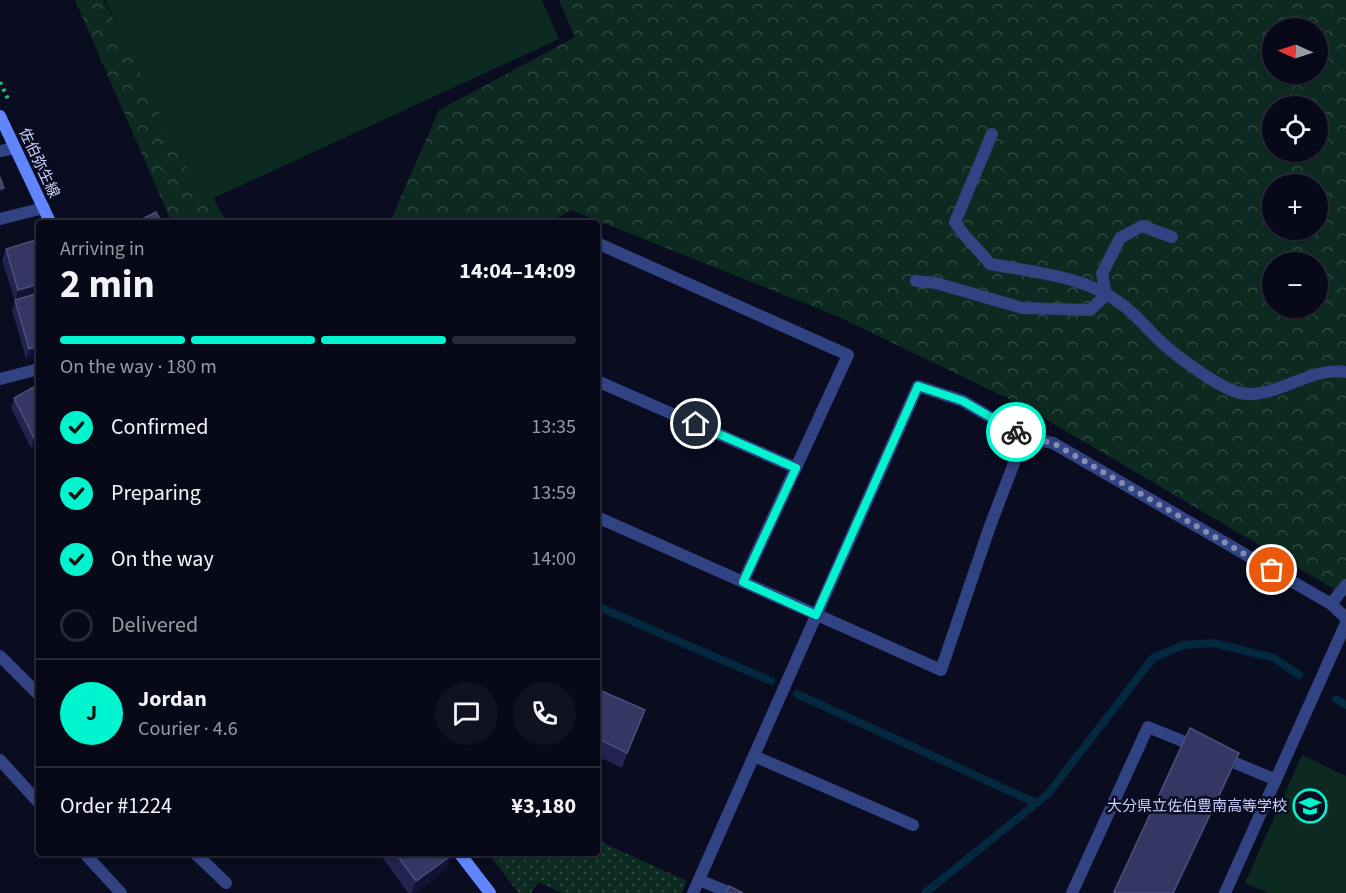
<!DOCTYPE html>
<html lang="en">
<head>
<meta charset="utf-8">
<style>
	body { margin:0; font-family:"Source Sans 3","Noto Sans JP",sans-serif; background:#111221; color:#f1f3f6; height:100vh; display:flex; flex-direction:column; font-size:22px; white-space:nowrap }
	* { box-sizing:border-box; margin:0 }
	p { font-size:20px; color:#989aa2 }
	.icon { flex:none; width:33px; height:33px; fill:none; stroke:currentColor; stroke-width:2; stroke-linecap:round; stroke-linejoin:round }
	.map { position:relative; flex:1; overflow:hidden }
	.side { position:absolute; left:36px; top:220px; width:564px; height:636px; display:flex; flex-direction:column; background:#080918; border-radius:6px; box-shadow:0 2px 4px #0004,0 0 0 2px #292a37 }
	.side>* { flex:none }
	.needle { width:39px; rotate:273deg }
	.buttons { position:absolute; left:1262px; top:18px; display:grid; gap:12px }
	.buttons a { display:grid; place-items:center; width:66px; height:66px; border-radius:50%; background:#080918; box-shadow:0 2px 4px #0004,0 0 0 2px #292a37; font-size:30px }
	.pin { position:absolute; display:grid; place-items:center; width:51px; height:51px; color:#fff; margin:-26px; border:3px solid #fff; border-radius:50%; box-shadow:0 2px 6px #0007 }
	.courier { position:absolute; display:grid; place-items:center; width:60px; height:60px; margin:-30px; border:4px solid #00f4ce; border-radius:50%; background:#fff; color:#222; box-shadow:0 2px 8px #0007 }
	.overview em { font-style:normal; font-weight:700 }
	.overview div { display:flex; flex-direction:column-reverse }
	.overview { display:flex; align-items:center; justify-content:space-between; height:102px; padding:0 24px }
	h1 { font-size:39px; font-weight:700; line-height:45px }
	.bar { display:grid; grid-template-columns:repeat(4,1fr); gap:9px 6px; align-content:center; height:72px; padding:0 24px }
	.bar i { height:8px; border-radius:4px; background:#292a37 }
	.bar .selected { background:#00f4ce }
	.bar p { grid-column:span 4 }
	.line { display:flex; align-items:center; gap:15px; padding:0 24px; border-top:2px solid #292a37 }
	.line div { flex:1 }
	.round { display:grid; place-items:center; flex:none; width:63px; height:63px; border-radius:32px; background:#111221 }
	ol { padding:0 24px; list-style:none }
	li { display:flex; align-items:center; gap:18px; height:66px }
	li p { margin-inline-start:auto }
	li .icon { padding:6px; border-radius:50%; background:#00f4ce; color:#111; stroke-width:4 }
	li:last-child { color:#989aa2 }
	li i { width:33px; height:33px; border:3px solid #292a37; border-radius:50% }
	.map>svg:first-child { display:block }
	.grass { fill:url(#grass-dots) }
	.forest { fill:url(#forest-crowns); fill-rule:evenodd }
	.pitch { fill:#0d2a21 }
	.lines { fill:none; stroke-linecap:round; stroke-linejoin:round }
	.stream { stroke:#04283e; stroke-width:8 }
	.path { stroke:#22ba8a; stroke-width:4; stroke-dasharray:3 4.5; stroke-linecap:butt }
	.street { stroke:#314383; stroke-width:12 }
	.secondary { stroke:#6085ff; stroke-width:12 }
	.wall { fill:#22244f }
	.shaded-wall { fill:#111334 }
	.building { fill:#343762; stroke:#4b4f7b; stroke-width:1.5 }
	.done { stroke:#868cb1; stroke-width:6; stroke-dasharray:0 10.8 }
	.route { stroke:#00f4ce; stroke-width:8 }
	.labels { text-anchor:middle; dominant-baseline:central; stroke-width:5; stroke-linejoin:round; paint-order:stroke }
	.street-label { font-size:15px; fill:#c9d1ff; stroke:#0a0c20 }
	.poi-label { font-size:15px; fill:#c9d1ff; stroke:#0a0c20; text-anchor:end }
</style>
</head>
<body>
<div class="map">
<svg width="1346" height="893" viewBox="0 0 1346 893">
	<defs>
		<pattern id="grass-dots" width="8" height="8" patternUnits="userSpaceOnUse" patternTransform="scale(1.5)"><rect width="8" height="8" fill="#0d2a21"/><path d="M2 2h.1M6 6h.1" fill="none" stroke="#2f4842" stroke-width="1.8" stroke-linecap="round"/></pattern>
		<pattern id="forest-crowns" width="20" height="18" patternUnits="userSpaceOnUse" patternTransform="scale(1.5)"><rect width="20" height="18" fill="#0d2a21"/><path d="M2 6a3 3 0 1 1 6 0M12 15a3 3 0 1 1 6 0" fill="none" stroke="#2f4842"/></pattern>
	</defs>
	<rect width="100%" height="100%" fill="#0a0c20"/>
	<path class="grass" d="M597,840L687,881L682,893H562L538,882L531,893H519L488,854H597Z"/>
	<path class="forest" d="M75,0H103L227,223H172Z
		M559,0H1346V596L1025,407L837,316L571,210L548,223L389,224L439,110L575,37ZM1272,28H1317V74H1272ZM1272,106H1317V152H1272ZM1272,184H1317V230H1272ZM1272,262H1317V308H1272Z"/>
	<path class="pitch" d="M105,0H542L559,39L203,203Z
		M1302,755L1346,776V893H1268L1245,883Z"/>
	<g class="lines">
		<path class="stream" d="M597,606L771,681
			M797,694L1036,803
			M1336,699L1346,705
			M925,893L1048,794L1153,658L1183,645L1214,643L1274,658L1299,675"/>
		<path class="path" d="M0,82L9,101"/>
		<path class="street" d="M992,134L955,222C965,239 978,248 990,264C1032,272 1085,276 1120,303C1135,313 1147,329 1160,341C1176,356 1219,388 1240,393C1275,400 1309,366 1346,372
			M0,151L15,148
			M0,219L44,208
			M597,243L848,355L743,582
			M916,281L936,283L1022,308L1090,310L1106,295L1102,274L1120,238L1142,226L1172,237
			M0,379L39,369
			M597,381L796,468
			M597,517L941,670L990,526L1024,437
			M1331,604L1346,585
			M0,656L39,695
			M754,756L913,825
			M1221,757L1276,780
			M0,760L39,803
			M85,854L121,893
			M196,854L226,883
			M699,880L731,893
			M693,893L918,386L963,401L1024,437L1053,443L1331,604L1346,618
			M1072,893L1148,727L1197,747
			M1225,893L1346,623"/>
		<path class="secondary" d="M0,116L51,224
			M460,854L490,893"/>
	</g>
	<path class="wall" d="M6,249L39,355L26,359L12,310L15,301L2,260Z
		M39,384V444L31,448L11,408L14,398Z
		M597,689L645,710L622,768L597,756Z
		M380,854H451L452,855L446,870L414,893H408Z"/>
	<path class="shaded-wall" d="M4,188L0,198V189Z
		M39,284V294L15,301L18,290Z
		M39,346V355L26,359L29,349Z
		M39,435V444L31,448L34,438Z
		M645,710L640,725L622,768L627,753Z
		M1239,753L1232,772L1175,893H1173Z
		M452,855L446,870L414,893H411L416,881Z"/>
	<path class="building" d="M0,177L4,188L0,189Z
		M156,212L162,224H133Z
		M39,239V284L18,290L6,249Z
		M39,293V346L29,349L15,300Z
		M39,384V435L34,438L14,398Z
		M597,689L645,710L627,753L597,738Z
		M1190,728L1239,753L1173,893H1116L1114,892Z
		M396,854H451L452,855L416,881Z
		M729,886L743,893H727Z"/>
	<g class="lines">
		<path class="done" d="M1016,432L1024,437L1053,443L1272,570"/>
		<path class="route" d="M696,424L796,468L743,582L816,615L918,386L963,401L1016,432"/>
	</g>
	<defs>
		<g id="school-ring" transform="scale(1.725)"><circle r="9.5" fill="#0a0c20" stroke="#00f4ce" stroke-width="1.5"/><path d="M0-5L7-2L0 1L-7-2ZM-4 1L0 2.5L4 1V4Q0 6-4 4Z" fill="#00f4ce"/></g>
	</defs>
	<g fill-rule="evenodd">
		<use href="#school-ring" x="1310" y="806"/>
	</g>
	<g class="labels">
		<g class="street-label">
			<text transform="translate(39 163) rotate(65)">佐伯弥生線</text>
		</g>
		<g class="poi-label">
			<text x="1287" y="806">大分県立佐伯豊南高等学校</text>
		</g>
	</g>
</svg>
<div class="buttons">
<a><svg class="needle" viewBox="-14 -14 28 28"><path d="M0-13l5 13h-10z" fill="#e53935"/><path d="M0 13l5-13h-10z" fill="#989aa2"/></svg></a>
<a><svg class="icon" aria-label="locate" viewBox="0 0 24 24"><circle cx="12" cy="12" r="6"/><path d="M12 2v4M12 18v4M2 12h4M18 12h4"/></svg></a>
<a>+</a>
<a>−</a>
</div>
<div class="pin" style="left:1272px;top:570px;background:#ea580c"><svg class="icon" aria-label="bag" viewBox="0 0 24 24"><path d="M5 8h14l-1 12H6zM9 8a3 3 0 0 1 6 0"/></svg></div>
<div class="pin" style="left:696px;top:424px;background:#1f2937"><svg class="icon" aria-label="home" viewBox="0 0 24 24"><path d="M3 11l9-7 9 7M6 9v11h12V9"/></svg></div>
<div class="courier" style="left:1016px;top:432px"><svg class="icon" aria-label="bike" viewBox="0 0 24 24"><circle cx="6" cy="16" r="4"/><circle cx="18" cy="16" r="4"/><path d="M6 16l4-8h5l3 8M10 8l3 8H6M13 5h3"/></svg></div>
<section class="side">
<div class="overview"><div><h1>2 min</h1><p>Arriving in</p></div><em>14:04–14:09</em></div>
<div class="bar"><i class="selected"></i><i class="selected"></i><i class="selected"></i><i></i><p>On the way · 180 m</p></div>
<ol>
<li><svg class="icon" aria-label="check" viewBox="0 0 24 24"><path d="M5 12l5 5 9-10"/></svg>Confirmed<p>13:35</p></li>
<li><svg class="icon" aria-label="check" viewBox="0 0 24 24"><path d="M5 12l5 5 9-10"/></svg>Preparing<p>13:59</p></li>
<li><svg class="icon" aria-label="check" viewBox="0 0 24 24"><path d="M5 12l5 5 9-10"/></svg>On the way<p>14:00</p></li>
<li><i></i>Delivered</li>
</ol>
<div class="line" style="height:108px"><b class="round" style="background:#00f4ce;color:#111">J</b><div><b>Jordan</b><p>Courier · 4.6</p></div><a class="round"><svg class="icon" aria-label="chat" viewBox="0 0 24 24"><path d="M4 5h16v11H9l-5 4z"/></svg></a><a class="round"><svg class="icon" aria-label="phone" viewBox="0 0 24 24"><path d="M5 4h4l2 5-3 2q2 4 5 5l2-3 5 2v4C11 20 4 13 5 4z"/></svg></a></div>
<div class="line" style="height:78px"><div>Order #1224</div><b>¥3,180</b></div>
</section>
</div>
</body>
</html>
